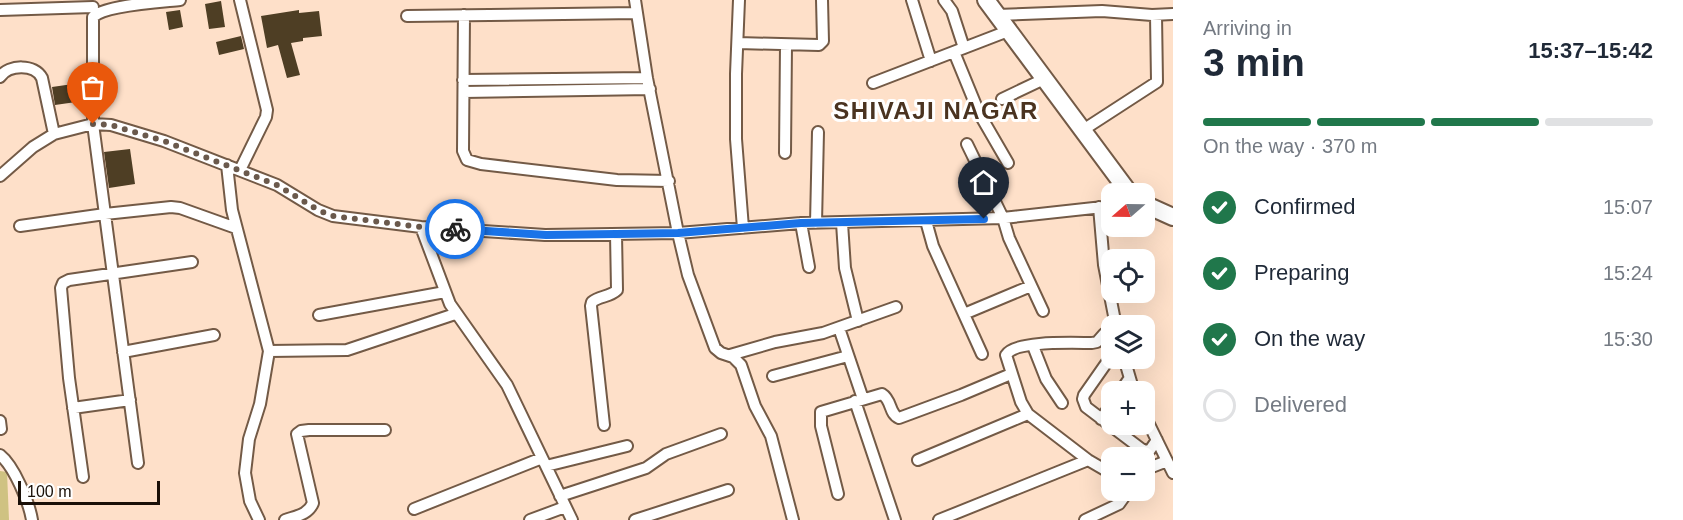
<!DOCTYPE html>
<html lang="en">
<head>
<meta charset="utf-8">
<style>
	body { margin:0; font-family:Helvetica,sans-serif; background:#f2f2f3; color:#1f2937; height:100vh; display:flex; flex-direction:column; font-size:22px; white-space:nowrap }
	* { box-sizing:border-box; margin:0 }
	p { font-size:20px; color:#747a83 }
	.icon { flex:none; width:33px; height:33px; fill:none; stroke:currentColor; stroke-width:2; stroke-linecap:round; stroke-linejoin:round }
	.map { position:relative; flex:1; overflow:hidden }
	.panel { display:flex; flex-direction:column; background:#fff; width:510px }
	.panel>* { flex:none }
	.needle { width:39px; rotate:250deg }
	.buttons { position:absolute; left:1101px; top:183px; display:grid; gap:12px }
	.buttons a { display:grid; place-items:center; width:54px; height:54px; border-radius:12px; background:#fff; box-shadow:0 6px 24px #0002; font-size:30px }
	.scale { position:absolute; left:18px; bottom:15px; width:142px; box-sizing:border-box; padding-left:6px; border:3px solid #1a1008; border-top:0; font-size:16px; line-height:21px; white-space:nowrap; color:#1a1008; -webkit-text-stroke:4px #fff; paint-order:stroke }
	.pin { position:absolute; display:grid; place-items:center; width:51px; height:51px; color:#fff; margin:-62px -26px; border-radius:50% 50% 50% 0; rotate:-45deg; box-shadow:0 0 6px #0007 }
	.pin .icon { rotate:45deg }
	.courier { position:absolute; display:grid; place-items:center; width:60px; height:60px; margin:-30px; border:4px solid #1a73e8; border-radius:50%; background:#fff; color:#222; box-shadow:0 2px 8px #0007 }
	.overview em { font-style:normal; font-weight:700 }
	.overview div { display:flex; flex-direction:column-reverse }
	.overview { display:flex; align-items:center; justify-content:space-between; height:102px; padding:0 30px }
	h1 { font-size:39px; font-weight:700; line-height:45px }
	.bar { display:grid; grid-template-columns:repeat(4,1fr); gap:9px 6px; align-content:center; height:72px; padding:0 30px }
	.bar i { height:8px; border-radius:4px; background:#e0e1e3 }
	.bar .on { background:#20774b }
	.bar p { grid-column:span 4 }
	ol { padding:0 30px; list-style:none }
	li { display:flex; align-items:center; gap:18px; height:66px }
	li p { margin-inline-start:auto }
	li .icon { padding:6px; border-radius:50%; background:#20774b; color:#fff; stroke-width:4 }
	li:last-child { color:#747a83 }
	li i { width:33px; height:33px; border:3px solid #e0e1e3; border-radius:50% }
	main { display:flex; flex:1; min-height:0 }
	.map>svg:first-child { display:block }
	.water { fill:#cfc282 }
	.building { fill:#4e3e24 }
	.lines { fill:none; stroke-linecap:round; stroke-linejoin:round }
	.street-casing { stroke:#735a46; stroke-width:14 }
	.secondary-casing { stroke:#735a46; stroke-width:20 }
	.street { stroke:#fff; stroke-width:10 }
	.secondary { stroke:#fff; stroke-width:16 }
	.done { stroke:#6a594c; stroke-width:6; stroke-dasharray:0 10.8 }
	.route { stroke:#1a73e8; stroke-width:8 }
	.labels { text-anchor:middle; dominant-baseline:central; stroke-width:6; stroke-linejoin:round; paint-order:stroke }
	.district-label { font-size:24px; font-weight:bold; letter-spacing:1.5px; fill:#4a3320; stroke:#fff }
</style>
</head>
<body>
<main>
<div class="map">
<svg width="1173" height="520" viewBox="0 0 1173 520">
	<rect width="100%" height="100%" fill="#fee0c9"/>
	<path class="water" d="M0,471L7,472L9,520H0Z"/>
	<path class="building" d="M221,1L225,27L209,29L205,4Z
		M180,10L183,27L169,30L166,12Z
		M299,10V13L319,11L322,36L303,38V41L291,43L300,75L287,78L278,45L267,48L261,16Z
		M241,36L244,49L219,55L216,42Z
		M80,83L83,101L55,105L52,87Z
		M130,149L135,184L109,188L104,152Z"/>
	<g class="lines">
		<g class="street-casing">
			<path id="street" d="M240,0L267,110L266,117L240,170
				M635,0L647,78L678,233L688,275L715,348L721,353L733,357L741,365L755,406L771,436L793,520
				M739,0L736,74V139L743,228
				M912,0L931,61
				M944,0L952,11L964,48
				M0,10L93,7
				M464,15L463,151L467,160L481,164L617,180L669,181
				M997,15L1102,11L1152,15L1173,14
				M407,16L637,13
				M738,43L819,45L823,41L822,0
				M954,52L979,113L1008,163
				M0,77C9,64 35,64 42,78L54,134
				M463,80L647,78
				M873,83L1008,31
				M464,92L650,89
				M1002,99L1044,79
				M1083,130L1157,82L1156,15
				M967,144L1003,218L1009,238L1043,311
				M785,153L786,45
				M227,165L232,210L269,351L260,404L249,439L245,473L250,501L259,520
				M0,176L33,147L54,134L93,124L111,125L164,141L277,185L318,210L333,216L421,227L545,235L678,233L801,223L1003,218L1112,206
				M1099,207L1104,265L1116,326
				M926,221L933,246L982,354
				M801,223L809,267
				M816,223L818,132
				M842,223L845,268L858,321
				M20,226L105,214L171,207L180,208L236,228
				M421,227L450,304L507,385L572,520
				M964,314L1031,286
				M319,315L445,292
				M839,328L863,399
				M1112,332L1104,334L1097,342L1092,343C1075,343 1015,340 1006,355L1021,402L1028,414L1088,460L1112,474
				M1033,346L1046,379L1062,403
				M269,351L347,350L455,314
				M123,352L214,335
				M730,355L775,342L823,333L896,307
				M1112,355L1084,395L1083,399L1086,407L1144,451L1150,450L1157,440
				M1124,358L1134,392
				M773,376L848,356
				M1120,392L1129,379
				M855,401L895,520
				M73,408L130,400
				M1144,414L1173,473
				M1101,419L1112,404
				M0,421L1,429
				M604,425L591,306L592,302C599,296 610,297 617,290L616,234
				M0,455C14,466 29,502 32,520
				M918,460L1028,414
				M138,463L93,124V17C105,5 161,2 180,0
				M546,466L627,446
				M1144,470L1167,461
				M83,477L69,378L61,288L63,283L69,280L192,262
				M838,494L821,426V412L882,394C892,400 889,414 899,418L961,395L1011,374
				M560,496L646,468L666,454L721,434
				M414,509L542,458
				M285,520C296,516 308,515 313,503L297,434L301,431L309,430H385
				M530,520L565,507
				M635,520L728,490
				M939,520L1088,460
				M1085,520L1119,504L1129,490"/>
		</g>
		<g class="secondary-casing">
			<path id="secondary" d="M986,0L1130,194
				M1144,204L1173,217"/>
		</g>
		<use href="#street" class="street"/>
		<use href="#secondary" class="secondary"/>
	</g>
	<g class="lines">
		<path class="done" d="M93,124L111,125L164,141L277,185L318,210L333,216L421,227L455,229"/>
		<path class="route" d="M455,229L546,235L616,234L678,233L801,223L984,219"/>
	</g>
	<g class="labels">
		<g class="district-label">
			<text x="936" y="110">SHIVAJI NAGAR</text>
		</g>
	</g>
</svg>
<div class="buttons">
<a><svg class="needle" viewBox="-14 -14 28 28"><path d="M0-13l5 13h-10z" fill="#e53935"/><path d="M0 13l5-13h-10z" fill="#747a83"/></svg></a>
<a><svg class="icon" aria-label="locate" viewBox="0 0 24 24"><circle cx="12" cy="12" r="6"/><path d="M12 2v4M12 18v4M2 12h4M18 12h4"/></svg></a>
<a><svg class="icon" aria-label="layers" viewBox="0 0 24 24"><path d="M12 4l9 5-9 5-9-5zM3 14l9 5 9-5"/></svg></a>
<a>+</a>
<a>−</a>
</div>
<div class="scale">100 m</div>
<div class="pin" style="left:93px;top:124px;background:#ea580c"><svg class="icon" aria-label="bag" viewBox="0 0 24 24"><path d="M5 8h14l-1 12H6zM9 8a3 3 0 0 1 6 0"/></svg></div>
<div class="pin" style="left:984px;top:219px;background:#1f2937"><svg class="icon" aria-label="home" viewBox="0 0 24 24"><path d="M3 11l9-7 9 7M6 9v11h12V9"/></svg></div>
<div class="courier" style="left:455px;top:229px"><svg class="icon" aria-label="bike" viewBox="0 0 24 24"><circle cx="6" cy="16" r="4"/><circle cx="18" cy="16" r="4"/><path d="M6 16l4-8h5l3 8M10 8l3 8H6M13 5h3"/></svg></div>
</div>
<section class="panel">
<div class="overview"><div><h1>3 min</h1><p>Arriving in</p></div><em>15:37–15:42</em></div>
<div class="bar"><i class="on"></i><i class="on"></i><i class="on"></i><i></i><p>On the way · 370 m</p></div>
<ol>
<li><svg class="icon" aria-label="check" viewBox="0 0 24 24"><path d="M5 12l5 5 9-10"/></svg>Confirmed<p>15:07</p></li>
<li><svg class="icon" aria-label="check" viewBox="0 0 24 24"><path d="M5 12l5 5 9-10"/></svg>Preparing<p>15:24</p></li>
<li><svg class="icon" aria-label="check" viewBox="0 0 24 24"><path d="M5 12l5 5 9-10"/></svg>On the way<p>15:30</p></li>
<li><i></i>Delivered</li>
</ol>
</section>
</main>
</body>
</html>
